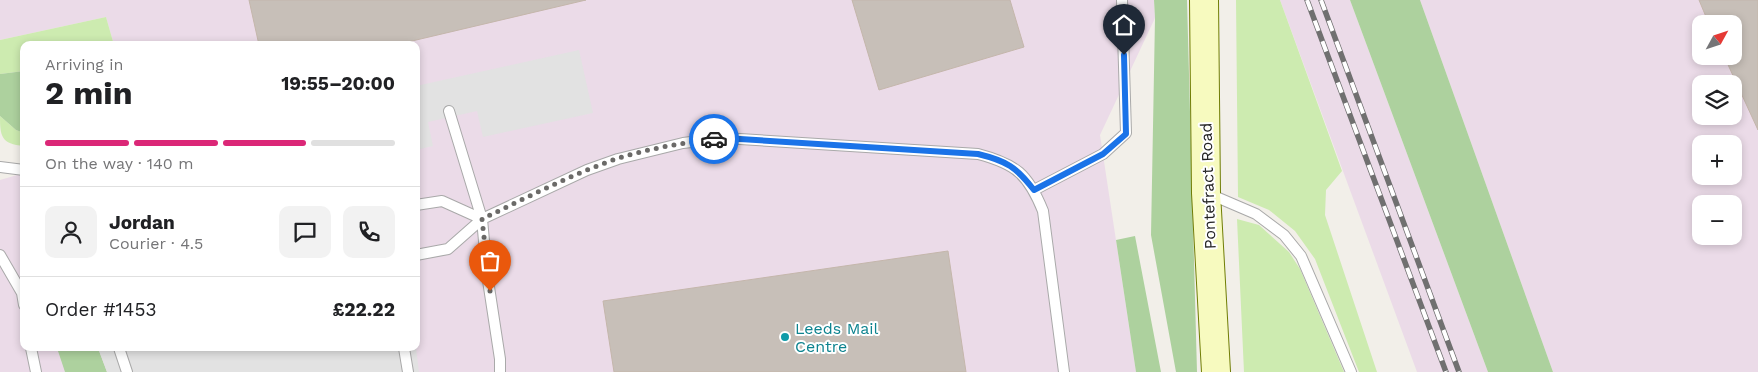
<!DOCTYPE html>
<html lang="en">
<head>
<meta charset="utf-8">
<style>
	body { margin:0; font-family:"Work Sans",sans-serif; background:#f2f2f2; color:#202124; height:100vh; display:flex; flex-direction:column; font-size:19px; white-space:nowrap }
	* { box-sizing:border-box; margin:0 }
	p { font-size:16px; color:#757577 }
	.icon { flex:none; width:28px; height:28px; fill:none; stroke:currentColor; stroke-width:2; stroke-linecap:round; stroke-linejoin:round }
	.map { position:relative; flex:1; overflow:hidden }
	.sheet { position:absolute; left:20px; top:41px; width:400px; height:310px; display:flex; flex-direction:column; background:#fff; border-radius:10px; box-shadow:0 2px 8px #0003 }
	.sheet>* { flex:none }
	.needle { width:32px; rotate:50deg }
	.controls { position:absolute; left:1692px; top:15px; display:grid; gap:10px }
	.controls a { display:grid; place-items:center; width:50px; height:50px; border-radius:10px; background:#fff; box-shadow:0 2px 8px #0003; font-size:25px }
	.pin { position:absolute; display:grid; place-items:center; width:42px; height:42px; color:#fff; margin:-51px -21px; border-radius:50% 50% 50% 0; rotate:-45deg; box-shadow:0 0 5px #0007 }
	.pin .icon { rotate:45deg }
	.courier { position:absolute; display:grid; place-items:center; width:50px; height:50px; margin:-25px; border:4px solid #1a73e8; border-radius:50%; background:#fff; color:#222; box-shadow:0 1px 6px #0007 }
	.overview em { font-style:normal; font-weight:700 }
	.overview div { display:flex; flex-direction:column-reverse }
	.overview { display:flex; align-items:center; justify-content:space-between; height:85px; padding:0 25px }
	h1 { font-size:32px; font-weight:700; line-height:38px }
	.bar { display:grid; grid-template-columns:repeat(4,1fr); gap:8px 5px; align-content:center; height:60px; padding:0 25px }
	.bar i { height:6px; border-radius:4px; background:#e0e0e0 }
	.bar .selected { background:#db2777 }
	.bar p { grid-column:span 4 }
	.line { display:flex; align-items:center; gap:12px; padding:0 25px; border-top:1px solid #e0e0e0 }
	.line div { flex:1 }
	.round { display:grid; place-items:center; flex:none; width:52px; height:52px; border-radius:10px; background:#f2f2f2 }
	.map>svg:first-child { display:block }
	.industrial { fill:#ebdbe8; fill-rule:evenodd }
	.grass { fill:#cdebb0 }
	.forest { fill:#add19e }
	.parking { fill:#e2e2e2 }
	.building { fill:#c7bfb8; stroke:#c4b6ab }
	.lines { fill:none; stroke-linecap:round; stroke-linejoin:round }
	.service-casing { stroke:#a9a9a9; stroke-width:12 }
	.secondary-casing { stroke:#707d05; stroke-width:30 }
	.service { stroke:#fff; stroke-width:10 }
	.secondary { stroke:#f7fabf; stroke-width:28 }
	.rail-casing { stroke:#707070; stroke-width:5.5 }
	.rail { stroke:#fff; stroke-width:4; stroke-dasharray:11; stroke-linecap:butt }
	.done { stroke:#6b6a68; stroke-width:5; stroke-dasharray:0 9 }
	.route { stroke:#1a73e8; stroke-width:6 }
	.culture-dot { fill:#0f9aa8; stroke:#fff; stroke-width:2 }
	.labels { text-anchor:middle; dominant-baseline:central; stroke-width:4; stroke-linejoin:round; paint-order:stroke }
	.street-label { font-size:16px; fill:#222; stroke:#fff }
	.culture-label { font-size:16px; fill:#0d838f; stroke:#fff; text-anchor:start }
</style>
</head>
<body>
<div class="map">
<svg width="1758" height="372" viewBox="0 0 1758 372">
	<rect width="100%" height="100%" fill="#f2efe9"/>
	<path class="industrial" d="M0,0H1154L1155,18L1100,135L1136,372H0V180L24,173V348H416V45H114L106,17L0,40Z
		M1280,0H1350L1488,372H1417Z
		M1420,0H1758V372H1553ZM1701,24H1734V56H1701ZM1701,84H1734V116H1701ZM1701,144H1734V176H1701ZM1701,204H1734V236H1701Z"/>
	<path class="grass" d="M1236,0H1280L1342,171L1326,190L1325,215L1377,372H1359L1315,259L1295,231L1269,210L1238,197Z
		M106,17L114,45H24V71L0,74V40Z
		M0,116L16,130L24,133V146C1,144 0,136 0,116Z
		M1237,219L1259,225L1289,252L1300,269L1344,372H1244Z"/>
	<path class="forest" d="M1154,0H1187L1197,372H1176L1151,235L1155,18Z
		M1350,0H1420L1553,372H1488Z
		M24,71V133L16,130L0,116V74Z
		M1135,236L1161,372H1136L1116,240Z
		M57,348H98L107,372H65Z"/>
	<path class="parking" d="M579,50L593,113L483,137L477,111L428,122L433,146L416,150V86Z
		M98,348H416L419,372H107Z"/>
	<path class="building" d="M249,0H586L395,45H259Z
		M852,0H1010L1024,47L879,90Z
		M1699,0H1758V130L1724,56H1734V24H1709Z
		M948,251L966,372H614L603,301Z"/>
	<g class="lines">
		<g class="service-casing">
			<path id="service" d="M449,111L482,219L487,274L500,359V372
				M0,167L24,170
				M1034,190L1103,154L1126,133L1122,0
				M1207,193L1256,214L1284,235L1301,256L1351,372
				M416,205L442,201L482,219
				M0,255L22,293L24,305
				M416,255L448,249L482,219L587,170L618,159L683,143L724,138L978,154C1016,164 1028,174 1043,211L1064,372
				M31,348L36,372
				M119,348L127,372
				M404,348L408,372"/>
		</g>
		<g class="secondary-casing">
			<path id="secondary" d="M1204,0L1206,193L1216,372"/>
		</g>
		<use href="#service" class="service"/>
		<use href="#secondary" class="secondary"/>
		<g class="rail-casing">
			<path id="rail" d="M1307,0L1446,372
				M1321,0L1459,372"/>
		</g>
		<use href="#rail" class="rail"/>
	</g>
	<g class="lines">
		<path class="done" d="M490,291L482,219C526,198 570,175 616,159C647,149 681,143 714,139"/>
		<path class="route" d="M714,139L724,138L978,154C1007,161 1016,167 1034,190L1103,154L1126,134L1124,55"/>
	</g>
	<circle class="culture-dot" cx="785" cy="337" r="5"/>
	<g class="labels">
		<g class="street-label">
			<text transform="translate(1208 186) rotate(-92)">Pontefract Road</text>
		</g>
		<g class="culture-label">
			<text x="795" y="328">Leeds Mail<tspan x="795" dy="18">Centre</tspan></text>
		</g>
	</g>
</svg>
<div class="controls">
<a><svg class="needle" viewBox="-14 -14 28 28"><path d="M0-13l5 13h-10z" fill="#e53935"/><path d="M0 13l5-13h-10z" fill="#757577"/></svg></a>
<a><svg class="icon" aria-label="layers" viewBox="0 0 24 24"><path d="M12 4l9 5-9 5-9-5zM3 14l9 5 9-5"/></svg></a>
<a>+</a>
<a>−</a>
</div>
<div class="pin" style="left:490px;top:291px;background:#ea580c"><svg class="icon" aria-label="bag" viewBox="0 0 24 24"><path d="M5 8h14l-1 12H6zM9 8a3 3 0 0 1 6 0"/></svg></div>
<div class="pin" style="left:1124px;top:55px;background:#1f2937"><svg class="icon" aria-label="home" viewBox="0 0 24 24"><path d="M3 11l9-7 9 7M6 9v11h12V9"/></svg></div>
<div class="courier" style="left:714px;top:139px"><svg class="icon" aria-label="car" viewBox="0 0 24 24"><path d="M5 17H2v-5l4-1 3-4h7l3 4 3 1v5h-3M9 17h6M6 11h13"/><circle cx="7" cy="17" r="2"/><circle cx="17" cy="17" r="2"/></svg></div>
<section class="sheet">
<div class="overview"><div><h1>2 min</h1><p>Arriving in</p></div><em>19:55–20:00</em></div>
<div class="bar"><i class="selected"></i><i class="selected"></i><i class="selected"></i><i></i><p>On the way · 140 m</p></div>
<div class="line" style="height:90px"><a class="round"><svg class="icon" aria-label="person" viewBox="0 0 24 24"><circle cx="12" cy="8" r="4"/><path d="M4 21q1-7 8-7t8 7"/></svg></a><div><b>Jordan</b><p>Courier · 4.5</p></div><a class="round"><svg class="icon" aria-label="chat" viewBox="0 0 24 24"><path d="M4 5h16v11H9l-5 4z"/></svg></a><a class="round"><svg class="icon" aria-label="phone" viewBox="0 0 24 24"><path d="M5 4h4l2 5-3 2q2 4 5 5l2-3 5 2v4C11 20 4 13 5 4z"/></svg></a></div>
<div class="line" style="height:65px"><div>Order #1453</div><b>£22.22</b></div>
</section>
</div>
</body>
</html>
